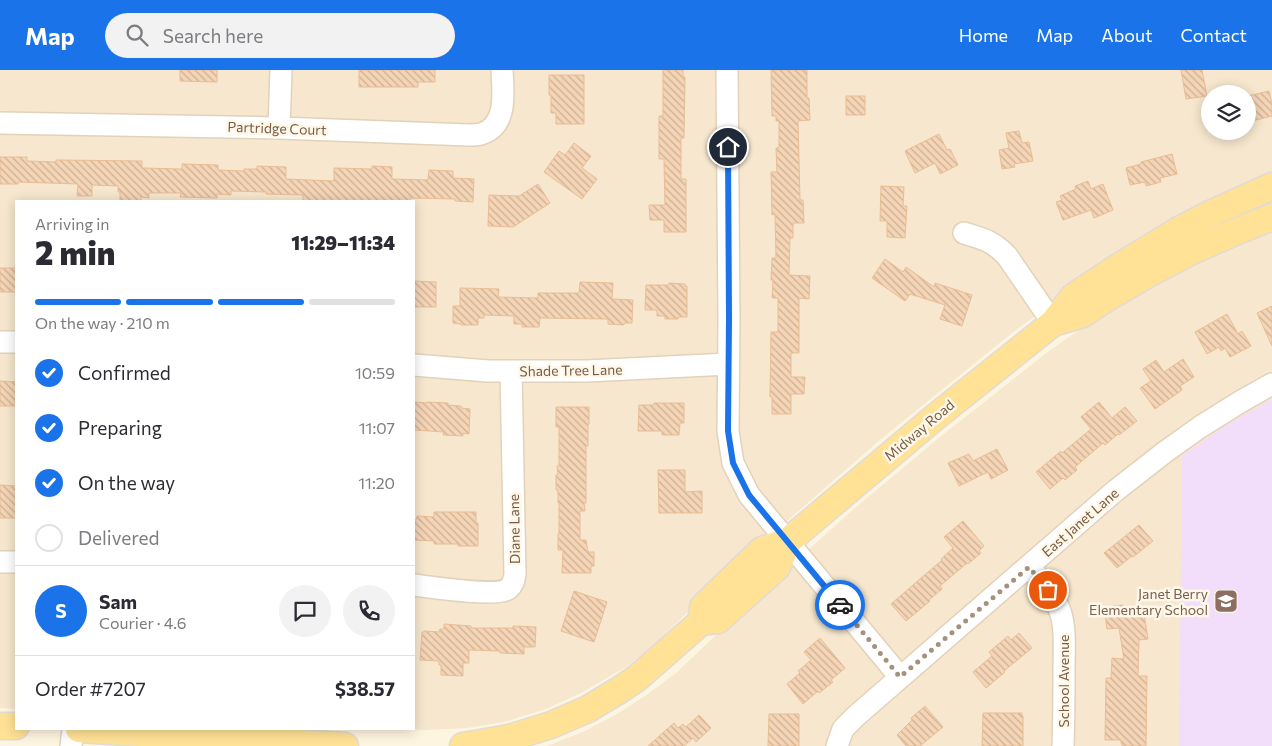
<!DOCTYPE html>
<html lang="en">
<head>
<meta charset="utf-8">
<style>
	body { margin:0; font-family:Commissioner,sans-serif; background:#f2f2f3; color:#2b2b33; height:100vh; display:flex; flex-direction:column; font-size:19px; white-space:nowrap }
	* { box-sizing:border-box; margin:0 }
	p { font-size:16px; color:#7c7c81 }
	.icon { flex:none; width:28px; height:28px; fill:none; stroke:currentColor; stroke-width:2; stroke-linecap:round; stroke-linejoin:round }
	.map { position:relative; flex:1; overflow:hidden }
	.sheet { position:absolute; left:15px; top:130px; width:400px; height:530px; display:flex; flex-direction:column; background:#fff; border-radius:0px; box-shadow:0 2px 12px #0003 }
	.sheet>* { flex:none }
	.buttons { position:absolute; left:1201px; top:15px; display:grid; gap:10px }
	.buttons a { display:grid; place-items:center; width:55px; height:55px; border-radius:50%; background:#fff; box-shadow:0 2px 12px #0003; font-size:25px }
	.pin { position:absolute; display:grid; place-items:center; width:42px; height:42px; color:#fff; margin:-21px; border:2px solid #fff; border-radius:50%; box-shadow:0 1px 5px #0007 }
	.courier { position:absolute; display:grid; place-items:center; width:50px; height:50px; margin:-25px; border:4px solid #1a73e8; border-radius:50%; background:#fff; color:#222; box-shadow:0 1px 6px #0007 }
	.head em { font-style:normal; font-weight:800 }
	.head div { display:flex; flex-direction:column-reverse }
	.head { display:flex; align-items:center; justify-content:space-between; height:85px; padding:0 20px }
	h1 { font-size:32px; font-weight:800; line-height:38px }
	.bar { display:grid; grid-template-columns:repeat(4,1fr); gap:8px 5px; align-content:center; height:60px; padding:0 20px }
	.bar i { height:6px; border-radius:4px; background:#e1e1e2 }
	.bar .selected { background:#1a73e8 }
	.bar p { grid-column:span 4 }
	.line { display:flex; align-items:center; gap:12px; padding:0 20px; border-top:1px solid #e1e1e2 }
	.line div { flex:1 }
	.round { display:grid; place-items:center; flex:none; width:52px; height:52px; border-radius:26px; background:#f2f2f3 }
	ol { padding:0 20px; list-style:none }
	li { display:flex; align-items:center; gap:15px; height:55px }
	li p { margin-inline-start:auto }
	li .icon { padding:5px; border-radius:50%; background:#1a73e8; color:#fff; stroke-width:4 }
	li:last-child { color:#7c7c81 }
	li i { width:28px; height:28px; border:2px solid #e1e1e2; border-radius:50% }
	header { display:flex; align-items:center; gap:30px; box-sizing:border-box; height:70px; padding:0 25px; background:#1a73e8; color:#fff }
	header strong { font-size:24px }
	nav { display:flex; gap:28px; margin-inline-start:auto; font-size:18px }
	.search { width:350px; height:45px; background:#f2f2f3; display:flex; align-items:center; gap:12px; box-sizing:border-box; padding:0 18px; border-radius:28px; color:#7c7c81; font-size:19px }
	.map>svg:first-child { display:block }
	.residential { fill:#f6e7ce; fill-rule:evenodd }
	.education { fill:#f2ddfa }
	.building { fill:url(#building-back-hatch); stroke:#e9bd95 }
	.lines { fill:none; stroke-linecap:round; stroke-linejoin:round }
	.minor-casing { stroke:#e2d2bb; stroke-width:24 }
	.major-casing { stroke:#e1dbd6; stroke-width:29 }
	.minor { stroke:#fff; stroke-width:21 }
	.major { stroke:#ffe296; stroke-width:26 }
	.done { stroke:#a6927c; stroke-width:5; stroke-dasharray:0 9 }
	.route { stroke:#1a73e8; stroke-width:6 }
	.labels { text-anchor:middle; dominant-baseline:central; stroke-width:5; stroke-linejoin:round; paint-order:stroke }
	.street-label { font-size:14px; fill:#765c46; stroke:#fff8e8 }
	.education-label { font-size:14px; fill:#785e54; stroke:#fff8e8; text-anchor:end }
</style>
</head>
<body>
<header>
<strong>Map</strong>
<div class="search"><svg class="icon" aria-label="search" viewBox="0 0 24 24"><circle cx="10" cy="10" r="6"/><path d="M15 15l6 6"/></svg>Search here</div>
<nav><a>Home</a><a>Map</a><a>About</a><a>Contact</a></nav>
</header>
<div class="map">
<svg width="1272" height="676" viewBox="0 0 1272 676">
	<defs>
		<pattern id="building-back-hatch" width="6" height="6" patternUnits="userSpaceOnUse" patternTransform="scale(1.25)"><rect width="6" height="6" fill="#f5d5b6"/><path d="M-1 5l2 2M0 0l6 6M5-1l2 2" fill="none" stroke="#cbb096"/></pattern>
	</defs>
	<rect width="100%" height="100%" fill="#fef5e0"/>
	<path class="residential" d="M0,0H1272V106L1108,193L1012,263L881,369L746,487L650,578L626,597L581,623L546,639L504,652L467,658L426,660L388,659H414V131H16V639L0,638ZM1210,24H1248V61H1210Z
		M1272,158V676H547L585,661L617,644L645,626L676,603L769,515L855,438L940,367L1049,281L1100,245L1182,197Z"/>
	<path class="education" d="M1272,329V676H1179L1182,386L1225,356Z"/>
	<path class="building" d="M180,0H217V12L180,11Z
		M359,0H435V12H418V17H359Z
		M663,0H683V7H685L684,68H681V109H686V162H664V150H650L649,135H665L664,89H659V46H663Z
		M771,0H807V28H809L810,50L798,51L800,130H803L804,153H793V168H790L789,205L810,206L809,229L799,228V283H791V307H805L804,324H791V344H772V327H770L771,262H778V228H772L773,210H771L772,188H776L775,144L772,145L771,102H777L776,78H779V51H776V46H772Z
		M1181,0H1202L1207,26L1186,29Z
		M549,5H584V54H556V43H551V25H549Z
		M1269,21L1272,34V46L1248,52V26Z
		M846,26H865V45H846Z
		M1019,61L1022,73L1029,72L1033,91L1014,94L1015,97L1002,99L999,80L1009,78L1006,63Z
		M939,64L947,80L950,79L958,95L940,104L935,93L915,103L905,81Z
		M574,73L591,86L582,98L597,109L582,129L544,102L559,81L565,85Z
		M1172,84L1177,104L1160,108L1161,112L1146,116L1145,112L1130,115L1126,98L1141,94V92Z
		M0,87H27V91L56,92V90L142,91V98L182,99V94L218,95V100L244,101V99H257V96L286,97V109L334,111V98L372,99V96L392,97V109L428,110L429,100L453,101V108L474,109L473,132L455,131V129L410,128V131H303V125L266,124V122L231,121V125L217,124V128L180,127L181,123H149V128L141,127V131H120V122H118V116L92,115V126H77L78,114L18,112V114H0Z
		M1088,111L1091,119L1103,114L1113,140L1094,148L1091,140L1063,150L1056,132L1062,130L1060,126L1076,119L1075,116Z
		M538,114L550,133L513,157L488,156L489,125L519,126Z
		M881,116L904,117L903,136H907L905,168L887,167V151H880Z
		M885,189L903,202L906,197L934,217L935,213L972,225L962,256L940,249L945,235L910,224L905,231L872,208Z
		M0,198H16V222H0Z
		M414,211L436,212V237H414Z
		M580,212L613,213L612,229L633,230L632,253H624V255L608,254V249L540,248L539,257H522V254H514V246L484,245V248H478V255H461V254L453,253V236H460V218L499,219L498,227L538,228V223H579Z
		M669,213L685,214V216H687V247H678V249H665V246H657V240H645L646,215H669Z
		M1272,236V276L1257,243Z
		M1227,244L1238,264L1242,261L1251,276L1230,287L1225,278L1221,281L1219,277L1207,284L1195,262Z
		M1183,289L1194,307L1180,316L1182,320L1155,339L1140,318L1151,311L1143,299L1156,290L1164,302Z
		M0,311L16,312L15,336H0Z
		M414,332L427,333V332L448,333V335L461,336V338L470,339L469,364L463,363V366L443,365L444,362L414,360Z
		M1099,332L1112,348L1125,337L1137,351L1119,365L1118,364L1105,375L1103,373L1075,397L1077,400L1065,410L1063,408L1050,419L1036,402L1061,381L1062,383L1091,359L1081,347Z
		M654,333H684V353H680L679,365H662V361H638L639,335H654Z
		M556,337H589V354H588V376H586V433H584L585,441H580V470H586L588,482H594V496H591V503H562L563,480H558V464H559V433H558V420H556V405L558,404L557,396H559V357H556Z
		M997,379L1008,400L991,409L988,402L959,416L948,393L969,384L973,391Z
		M658,400H685V422L702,421V443H659Z
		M0,415L16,416V448H0Z
		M434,442H476V453H478V476H458V474H434V471L414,470V450H416L417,446L434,447Z
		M963,451L984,476L979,481L981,483L968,494L967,493L940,516L942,519L929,530L930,531L906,551L891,534L942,490L941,489L953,478L944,467Z
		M1139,455L1153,471L1133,487L1132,486L1117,498L1104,483Z
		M574,521L607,532L594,572L561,561Z
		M1123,535L1124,541L1143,538L1148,569L1139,570L1138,606H1147L1146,676H1122V673H1121V670H1105L1106,608H1111L1112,588L1124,589L1119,558L1107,559L1104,537Z
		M444,554L471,556V558H513V556L536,557L535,577H524V584L500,583V581L469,580V593H463V606L441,605V595H439V591L420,590L422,562H424V561L439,562L440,559H444Z
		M1019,563L1032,578L1004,601L1005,602L986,618L973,602L992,586L989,582L1008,566L1011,570Z
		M820,568L845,598L831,610L833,612L819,623L818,621L803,634L787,614L800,603L798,601L811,590L804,582Z
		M925,636L943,657L920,676H906L897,665L912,650L911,648Z
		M983,643H1022V646H1023V676H982Z
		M769,644H799V676H768Z
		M699,645L711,658L696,672L693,668L684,676H648L674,653L678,658L683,654L686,657Z"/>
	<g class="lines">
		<g class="minor-casing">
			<path id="minor" d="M727,0L729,249L728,361L733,393L749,425L759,437L900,607
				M0,53L279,58L469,65C473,65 477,65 481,64C508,56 503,22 502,0
				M279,58L281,0
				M964,163C983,169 993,171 1007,186L1053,253
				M0,272H16
				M414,295L488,301H587L728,294
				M0,492H16
				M1029,497C1041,510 1054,524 1060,541C1066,558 1064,580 1064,598C1064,624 1064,650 1063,676
				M414,515C430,517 497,527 508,519C513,515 514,510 515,505L511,301
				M71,676L73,659
				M837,676L843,659L856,646L1115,421L1165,382L1200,357L1240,332L1272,314"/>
		</g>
		<g class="major-casing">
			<path id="major" d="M1053,253L1083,244L1107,228L1150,203L1192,181L1235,162L1272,147
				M701,552L703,537L762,480L788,471L934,348L1053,253L1074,226L1115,199L1177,161L1210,144L1272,116
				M0,656H16
				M79,659L345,676
				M463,676L509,668L551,655L588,639L621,619L637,608L701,552L718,550L777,497L788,471"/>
		</g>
		<use href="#minor" class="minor"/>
		<use href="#major" class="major"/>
	</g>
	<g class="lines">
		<path class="done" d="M840,535L900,607L1029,497L1048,520"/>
		<path class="route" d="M728,77L729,249L728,361L733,393L749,425L840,535"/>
	</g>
	<defs>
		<g id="school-square" transform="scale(1.25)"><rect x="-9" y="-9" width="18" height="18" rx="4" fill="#8d6e63" stroke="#fff8e8"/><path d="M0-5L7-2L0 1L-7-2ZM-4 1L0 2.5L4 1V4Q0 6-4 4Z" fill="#fff"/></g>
	</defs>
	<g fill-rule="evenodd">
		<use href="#school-square" x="1226" y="531"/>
	</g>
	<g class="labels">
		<g class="street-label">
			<text transform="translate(277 58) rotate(2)">Partridge Court</text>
			<text transform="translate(571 300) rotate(-1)">Shade Tree Lane</text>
			<text transform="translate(919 360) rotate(-40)">Midway Road</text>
			<text transform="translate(1080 452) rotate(-41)">East Janet Lane</text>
			<text transform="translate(514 459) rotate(-91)">Diane Lane</text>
			<text transform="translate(1063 611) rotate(-90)">School Avenue</text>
		</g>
		<g class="education-label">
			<text x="1208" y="523">Janet Berry<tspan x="1208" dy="16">Elementary School</tspan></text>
		</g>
	</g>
</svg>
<div class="buttons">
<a><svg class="icon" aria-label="layers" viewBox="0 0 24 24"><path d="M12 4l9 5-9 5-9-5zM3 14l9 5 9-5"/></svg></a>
</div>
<div class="pin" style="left:1048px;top:520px;background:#ea580c"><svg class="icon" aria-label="bag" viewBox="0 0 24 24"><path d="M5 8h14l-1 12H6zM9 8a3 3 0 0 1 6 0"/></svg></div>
<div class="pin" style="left:728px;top:77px;background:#1f2937"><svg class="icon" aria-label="home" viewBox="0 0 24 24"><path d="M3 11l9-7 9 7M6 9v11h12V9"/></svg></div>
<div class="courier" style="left:840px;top:535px"><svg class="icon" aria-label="car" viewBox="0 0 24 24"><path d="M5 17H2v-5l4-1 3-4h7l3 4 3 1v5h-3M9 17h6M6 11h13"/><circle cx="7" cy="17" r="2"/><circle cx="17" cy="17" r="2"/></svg></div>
<section class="sheet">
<div class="head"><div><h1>2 min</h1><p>Arriving in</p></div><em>11:29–11:34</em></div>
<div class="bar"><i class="selected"></i><i class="selected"></i><i class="selected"></i><i></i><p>On the way · 210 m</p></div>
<ol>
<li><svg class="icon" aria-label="check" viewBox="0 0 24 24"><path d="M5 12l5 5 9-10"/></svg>Confirmed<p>10:59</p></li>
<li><svg class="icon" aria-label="check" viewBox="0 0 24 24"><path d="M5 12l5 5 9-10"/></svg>Preparing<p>11:07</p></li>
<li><svg class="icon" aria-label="check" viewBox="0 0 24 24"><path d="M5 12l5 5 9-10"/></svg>On the way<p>11:20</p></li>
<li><i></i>Delivered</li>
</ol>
<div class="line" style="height:90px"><b class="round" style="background:#1a73e8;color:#fff">S</b><div><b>Sam</b><p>Courier · 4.6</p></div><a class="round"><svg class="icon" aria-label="chat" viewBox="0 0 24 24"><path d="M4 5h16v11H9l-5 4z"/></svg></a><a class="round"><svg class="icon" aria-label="phone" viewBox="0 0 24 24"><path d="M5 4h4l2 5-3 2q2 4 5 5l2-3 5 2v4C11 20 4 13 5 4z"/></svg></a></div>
<div class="line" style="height:65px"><div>Order #7207</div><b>$38.57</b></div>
</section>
</div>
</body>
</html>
